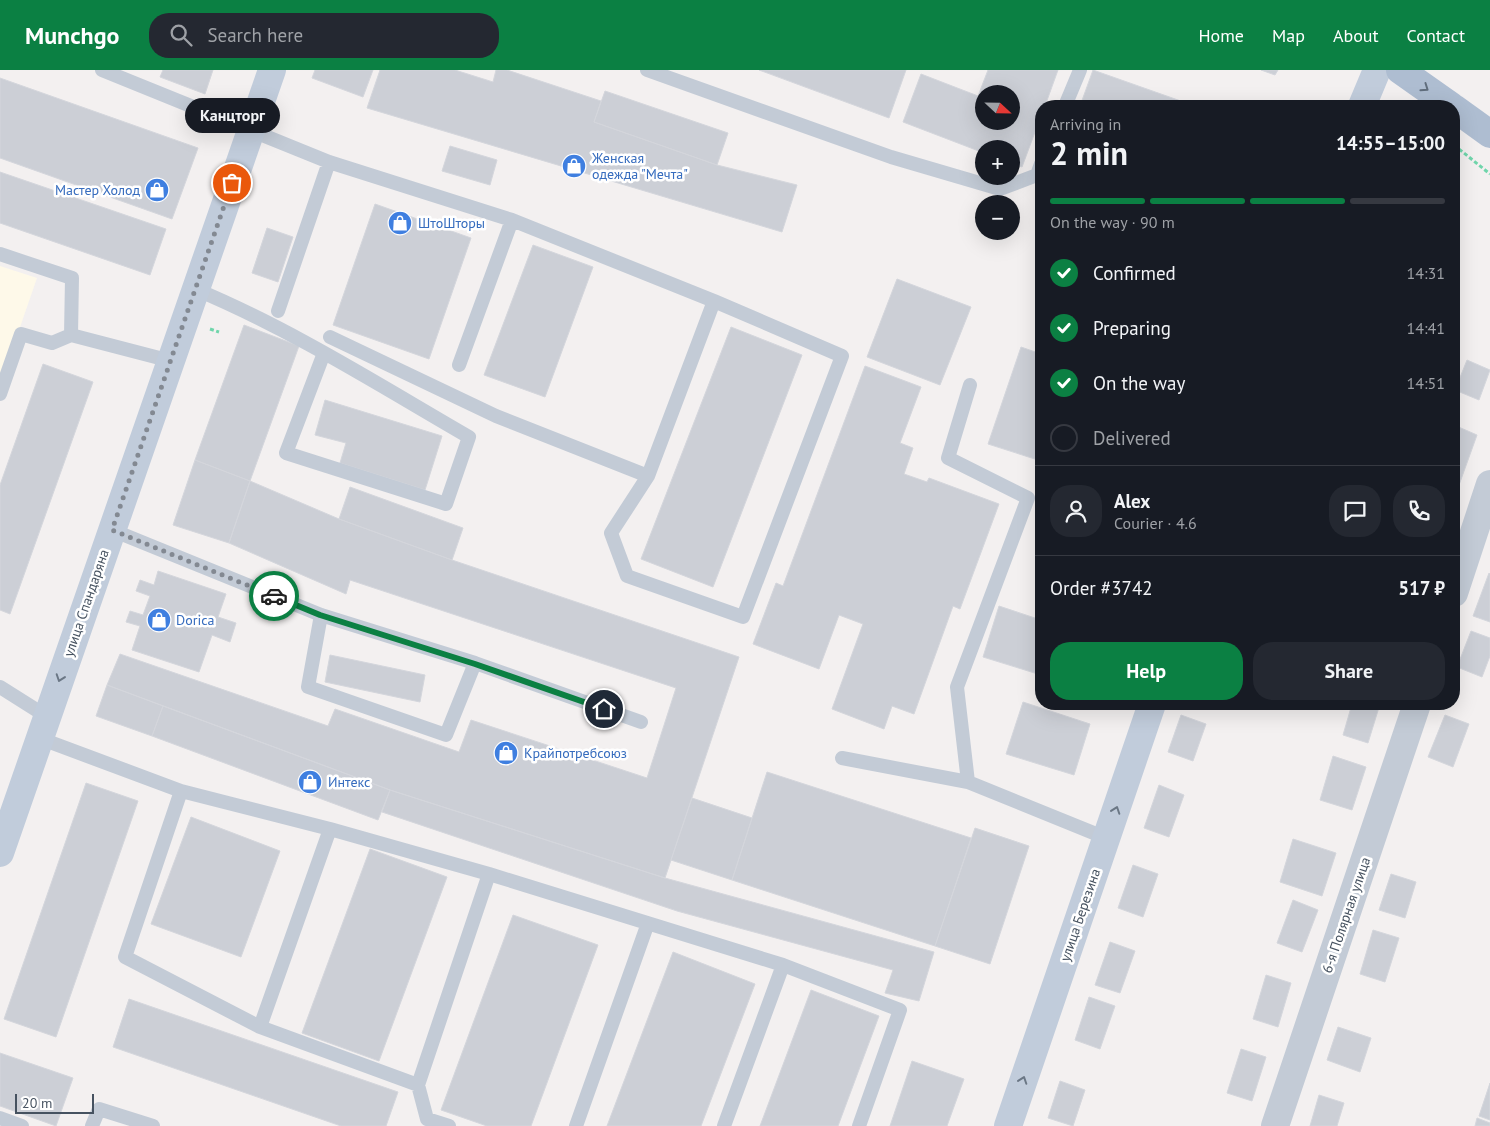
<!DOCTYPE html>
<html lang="en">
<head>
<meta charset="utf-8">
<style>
	body { margin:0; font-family:"PT Sans",sans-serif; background:#242831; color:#f1f3f6; height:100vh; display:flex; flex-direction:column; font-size:19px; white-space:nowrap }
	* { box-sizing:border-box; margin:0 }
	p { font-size:16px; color:#9ea1a6 }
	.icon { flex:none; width:28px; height:28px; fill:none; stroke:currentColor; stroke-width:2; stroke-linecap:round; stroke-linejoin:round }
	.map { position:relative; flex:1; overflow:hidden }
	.details { position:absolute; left:1035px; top:30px; width:425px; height:610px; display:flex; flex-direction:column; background:#171b24; border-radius:20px; box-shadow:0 5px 20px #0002 }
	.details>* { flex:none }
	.needle { width:32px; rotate:112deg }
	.controls { position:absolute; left:975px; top:15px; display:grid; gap:10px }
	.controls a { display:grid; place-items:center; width:45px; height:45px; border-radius:50%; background:#171b24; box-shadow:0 5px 20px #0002; font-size:25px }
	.scale { position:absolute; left:15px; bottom:12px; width:79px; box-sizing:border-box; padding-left:5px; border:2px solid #465260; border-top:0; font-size:14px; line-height:18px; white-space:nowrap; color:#465260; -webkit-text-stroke:4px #fff; paint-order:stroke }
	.pin { position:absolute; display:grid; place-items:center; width:42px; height:42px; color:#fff; margin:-21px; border:2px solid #fff; border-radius:50%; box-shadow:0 1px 5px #0007 }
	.courier { position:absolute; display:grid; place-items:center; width:50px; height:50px; margin:-25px; border:4px solid #0b8043; border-radius:50%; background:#fff; color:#222; box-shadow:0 1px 6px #0007 }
	.bubble { position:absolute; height:35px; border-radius:18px; background:#171b24; box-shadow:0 5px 20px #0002; font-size:16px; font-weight:700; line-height:35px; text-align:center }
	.head em { font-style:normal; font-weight:700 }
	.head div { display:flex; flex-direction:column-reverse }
	.head { display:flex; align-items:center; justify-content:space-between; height:85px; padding:0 15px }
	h1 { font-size:32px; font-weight:700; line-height:38px }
	.bar { display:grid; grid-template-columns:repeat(4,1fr); gap:8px 5px; align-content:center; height:60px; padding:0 15px }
	.bar i { height:6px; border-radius:4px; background:#363941 }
	.bar .active { background:#0b8043 }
	.bar p { grid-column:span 4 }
	.line { display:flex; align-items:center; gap:12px; padding:0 15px; border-top:1px solid #363941 }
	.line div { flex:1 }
	.round { display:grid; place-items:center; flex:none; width:52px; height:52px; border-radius:20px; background:#242831 }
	ol { padding:0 15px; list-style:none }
	li { display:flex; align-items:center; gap:15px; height:55px }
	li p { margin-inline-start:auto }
	li .icon { padding:5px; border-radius:50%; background:#0b8043; color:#fff; stroke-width:4 }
	li:last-child { color:#9ea1a6 }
	li i { width:28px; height:28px; border:2px solid #363941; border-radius:50% }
	.primary-button { display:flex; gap:10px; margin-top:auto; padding:10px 15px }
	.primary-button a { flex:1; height:58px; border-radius:20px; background:#0b8043; color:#fff; font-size:20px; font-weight:700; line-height:58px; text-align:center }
	.primary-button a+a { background:#242831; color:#f1f3f6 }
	header { display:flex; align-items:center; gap:30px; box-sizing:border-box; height:70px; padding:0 25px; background:#0b8043; color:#fff }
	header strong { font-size:24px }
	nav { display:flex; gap:28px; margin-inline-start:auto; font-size:18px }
	.search { width:350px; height:45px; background:#242831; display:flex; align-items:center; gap:12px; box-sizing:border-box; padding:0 18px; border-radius:20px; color:#9ea1a6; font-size:19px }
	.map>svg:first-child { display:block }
	.commercial { fill:#fef9e9 }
	.building { fill:#cccfd6; stroke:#d4d6dc; fill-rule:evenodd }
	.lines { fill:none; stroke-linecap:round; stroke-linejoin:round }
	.path { stroke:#70d5ab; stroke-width:3; stroke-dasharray:4 2.5; stroke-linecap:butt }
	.lane { stroke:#c3cbd6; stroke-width:14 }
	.street { stroke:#c3cbd6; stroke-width:28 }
	.secondary { stroke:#c1ccdb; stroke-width:28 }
	.primary { stroke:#aebdd1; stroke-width:28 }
	.oneway { stroke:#606d7c }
	.oneway2 { stroke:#6b7785 }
	.done { stroke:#838992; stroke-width:5; stroke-dasharray:0 9 }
	.route { stroke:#0b8043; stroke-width:6 }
	.labels { text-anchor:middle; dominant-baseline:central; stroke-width:5; stroke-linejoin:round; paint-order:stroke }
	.shop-label { font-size:14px; fill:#366cbe; stroke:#fff; text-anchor:start }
	.street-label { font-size:14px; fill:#465260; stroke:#fff }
</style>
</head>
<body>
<header>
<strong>Munchgo</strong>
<div class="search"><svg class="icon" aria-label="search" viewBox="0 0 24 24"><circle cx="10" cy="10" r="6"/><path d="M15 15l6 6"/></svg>Search here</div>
<nav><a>Home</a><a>Map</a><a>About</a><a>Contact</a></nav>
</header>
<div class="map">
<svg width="1490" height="1056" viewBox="0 0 1490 1056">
	<rect width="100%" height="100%" fill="#f3f0f0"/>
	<path class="commercial" d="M0,196L37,208L0,315Z"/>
	<path class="building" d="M163,0H213L205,24L160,7Z
		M315,0H373L363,27L312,8Z
		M380,0H455L493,12L496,0H507L601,31L594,52L717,95L797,115L782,162L367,38Z
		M759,0H906L889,48Z
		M988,0H1058L1045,36H1041V46L1022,97L1011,93V79H984V83L903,52L921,4L978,26ZM984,24H1011V51H984Z
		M1093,0L1195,36H1080Z
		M1261,0H1278L1275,5Z
		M0,8L198,78L172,149L0,88Z
		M605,21L728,63L717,95L594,52Z
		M450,76L497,90L490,115L442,101Z
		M0,102L166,159L150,205L0,153Z
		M375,134L471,168L429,289L333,255Z
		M267,158L293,167L278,212L252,203Z
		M533,175L593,197L545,327L484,305Z
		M897,209L971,237L940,315L867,287Z
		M244,255L299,276L250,411L195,390Z
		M731,257L802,285L713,517L641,489Z
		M1021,277L1041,284V391L988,374Z
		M1467,290L1490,300L1479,330L1455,320Z
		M43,294L93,312L10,544L0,540V415Z
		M865,296L921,317L900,373L913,378L904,404L927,412L929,408L999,434L960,539L953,536L914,644L892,636L884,659L832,639L863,554L839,545L819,599L753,574L776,513L783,516Z
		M325,330L442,366L425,420L340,393L346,373L315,365Z
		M1454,355L1477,365L1454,429Z
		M195,390L250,411L229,473L173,455Z
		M250,411L339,449L452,490L739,587L665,808L390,720L107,615L120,584L328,656L335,639L459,682L471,650L647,708L676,618L350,510L346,524L229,473Z
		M350,417L463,458L452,490L339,449Z
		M158,501L226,524L218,547L236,553L230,572L212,565L199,602L132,580L140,556L126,552L130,541L143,545L150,526L136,521L140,510L154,515Z
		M1489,503L1490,504V552L1473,546Z
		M999,536L1041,550V605L983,587Z
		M1471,561L1490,568V586L1482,607L1457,597Z
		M330,585L425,605L420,632L325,612Z
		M107,615L163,636L152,666L96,646Z
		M1023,632L1090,654L1074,705L1006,684Z
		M1352,634H1380L1368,673L1343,665Z
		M163,636L390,720L378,750L152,666Z
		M1181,645L1206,654L1193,691L1168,682Z
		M1445,645L1469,654L1453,697L1428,687Z
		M1333,686L1366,697L1352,740L1320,730Z
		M767,702L971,768L935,876L732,810Z
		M86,713L138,731L56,967L4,949Z
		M1159,715L1184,725L1169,767L1144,758Z
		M390,720L665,808L934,882L919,931L885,923L893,900L677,841L382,742Z
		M692,728L752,748L732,810L671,790Z
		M191,747L280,781L241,887L151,854Z
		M975,758L1029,776L990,894L935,876Z
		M1293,769L1336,783L1322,826L1280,812Z
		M370,779L447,807L379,991L302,963Z
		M1133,795L1158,804L1143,847L1118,838Z
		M1391,804L1416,812L1405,848L1379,840Z
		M1293,830L1318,840L1302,882L1277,873Z
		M513,845L598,875L531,1056H487L441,1040Z
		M1373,860L1399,868L1385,912L1360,904Z
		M1110,872L1135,881L1120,923L1095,915Z
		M673,882L755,914L701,1056H607Z
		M1266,905L1291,913L1278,957L1253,949Z
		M811,920L879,946L838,1056H760Z
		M1089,927L1115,936L1100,979L1075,970Z
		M129,929L398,1022L386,1056H341L113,977Z
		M1338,957L1371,968L1360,1002L1327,990Z
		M1241,979L1266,987L1252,1031L1227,1023Z
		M0,983L73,1008L56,1056L0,1036Z
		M912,991L964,1009L947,1056H890Z
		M1060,1011L1085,1020L1073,1056L1048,1048Z
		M1490,1013V1050L1479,1046Z
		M1319,1025L1344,1033L1337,1056H1310Z
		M1477,1048L1490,1053V1056H1475Z"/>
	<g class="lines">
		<path class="path" d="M1454,75L1490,104
			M210,259L219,262"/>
		<path class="lane" d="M102,0L329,92L512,150L714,231L648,406L611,463L627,506L743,547L842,286L714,231
			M647,0L891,87L1000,119L1037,105L1041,94
			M1065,36L1080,0
			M0,184L72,208L71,265
			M195,219C291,259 379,315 469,367L446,434L286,383L324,283
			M278,241L329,92
			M330,267L496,346L648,406
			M459,295L512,150
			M0,324L21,264L52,273L71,265L171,291
			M112,460L321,545L475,593
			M321,545L308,617L446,665L475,593L641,652
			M0,617L46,646
			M39,668L181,721L125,887L260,957L330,759L489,804
			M842,688L968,712L1106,768
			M968,712L957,617L1028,428L948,388L970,315
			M181,721L330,759
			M260,957L418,1015
			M0,1048L22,1056
			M92,1056L99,1039L153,1056
			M449,1056L427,1049L418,1015L489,804L783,895L900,940L859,1056
			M576,1056L648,853
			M724,1056L783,895"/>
		<path class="street" d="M1454,523L1490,414
			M1275,1056L1417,634"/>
		<path class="secondary" d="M1362,36L1377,0
			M0,783L272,0
			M1008,1056L1152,634"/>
		<path class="primary" d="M1400,0L1451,36
			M1454,38L1490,64"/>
	</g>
	<defs><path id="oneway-chevron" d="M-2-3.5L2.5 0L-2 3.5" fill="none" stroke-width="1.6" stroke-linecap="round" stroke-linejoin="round" transform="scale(1.25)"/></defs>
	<use class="oneway" href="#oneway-chevron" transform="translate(1425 18) rotate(35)"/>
	<g class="oneway2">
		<use href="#oneway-chevron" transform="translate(60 608) rotate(109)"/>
		<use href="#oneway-chevron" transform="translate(1116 740) rotate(-71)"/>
		<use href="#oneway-chevron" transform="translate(1023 1010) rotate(-71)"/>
	</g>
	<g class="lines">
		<path class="done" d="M232,113L112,460L274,526"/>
		<path class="route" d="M274,526L320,545L475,594L604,639"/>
	</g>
	<defs>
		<g id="shop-disc" transform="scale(1.25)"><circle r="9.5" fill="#3f7fe0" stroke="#fff"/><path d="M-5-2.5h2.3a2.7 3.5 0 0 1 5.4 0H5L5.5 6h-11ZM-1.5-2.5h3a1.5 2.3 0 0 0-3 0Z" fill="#fff"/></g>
	</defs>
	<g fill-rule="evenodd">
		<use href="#shop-disc" x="574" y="96"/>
		<use href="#shop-disc" x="157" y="120"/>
		<use href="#shop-disc" x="400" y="153"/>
		<use href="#shop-disc" x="159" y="550"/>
		<use href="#shop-disc" x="506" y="683"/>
		<use href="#shop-disc" x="310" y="712"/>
	</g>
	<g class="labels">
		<g class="shop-label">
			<text x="592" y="88">Женская<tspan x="592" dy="16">одежда "Мечта"</tspan></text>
			<text x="140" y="120" text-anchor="end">Мастер Холод</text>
			<text x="418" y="153">ШтоШторы</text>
			<text x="176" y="550">Dorica</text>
			<text x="524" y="683">Крайпотребсоюз</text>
			<text x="328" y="712">Интекс</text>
		</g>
		<g class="street-label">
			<text transform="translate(86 533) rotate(-71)">улица Спандаряна</text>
			<text transform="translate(1080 845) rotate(-71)">улица Березина</text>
			<text transform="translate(1346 845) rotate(-71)">6-я Полярная улица</text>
		</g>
	</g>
</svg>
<div class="controls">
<a><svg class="needle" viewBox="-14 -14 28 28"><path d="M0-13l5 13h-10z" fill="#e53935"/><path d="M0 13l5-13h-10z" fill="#9ea1a6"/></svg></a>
<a>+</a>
<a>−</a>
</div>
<div class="scale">20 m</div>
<div class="pin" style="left:232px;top:113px;background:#ea580c"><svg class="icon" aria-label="bag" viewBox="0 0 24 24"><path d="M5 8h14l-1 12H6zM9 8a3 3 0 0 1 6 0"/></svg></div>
<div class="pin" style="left:604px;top:639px;background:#1f2937"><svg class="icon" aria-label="home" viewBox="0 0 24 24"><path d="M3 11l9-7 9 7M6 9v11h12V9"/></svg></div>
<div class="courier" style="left:274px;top:526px"><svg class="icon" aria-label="car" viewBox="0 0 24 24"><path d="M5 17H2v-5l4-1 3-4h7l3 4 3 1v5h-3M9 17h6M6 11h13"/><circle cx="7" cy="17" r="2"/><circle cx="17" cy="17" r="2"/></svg></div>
<div class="bubble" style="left:185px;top:28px;width:95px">Канцторг</div>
<section class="details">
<div class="head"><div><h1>2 min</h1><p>Arriving in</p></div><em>14:55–15:00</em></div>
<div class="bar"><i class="active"></i><i class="active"></i><i class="active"></i><i></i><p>On the way · 90 m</p></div>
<ol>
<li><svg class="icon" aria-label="check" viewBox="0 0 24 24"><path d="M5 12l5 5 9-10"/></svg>Confirmed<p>14:31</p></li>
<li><svg class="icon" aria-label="check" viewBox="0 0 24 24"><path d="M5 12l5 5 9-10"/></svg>Preparing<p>14:41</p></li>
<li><svg class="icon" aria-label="check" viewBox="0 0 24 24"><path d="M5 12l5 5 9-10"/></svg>On the way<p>14:51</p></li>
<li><i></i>Delivered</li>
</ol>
<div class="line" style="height:90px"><a class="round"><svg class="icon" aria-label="person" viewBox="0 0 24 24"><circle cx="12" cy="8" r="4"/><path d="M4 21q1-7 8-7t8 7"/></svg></a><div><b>Alex</b><p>Courier · 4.6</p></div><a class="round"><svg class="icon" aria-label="chat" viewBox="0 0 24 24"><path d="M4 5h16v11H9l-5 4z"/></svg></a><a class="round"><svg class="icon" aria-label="phone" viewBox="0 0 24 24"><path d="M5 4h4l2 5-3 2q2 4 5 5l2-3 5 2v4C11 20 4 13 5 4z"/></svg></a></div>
<div class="line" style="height:65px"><div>Order #3742</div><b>517 ₽</b></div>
<div class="primary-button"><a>Help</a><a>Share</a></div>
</section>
</div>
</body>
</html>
